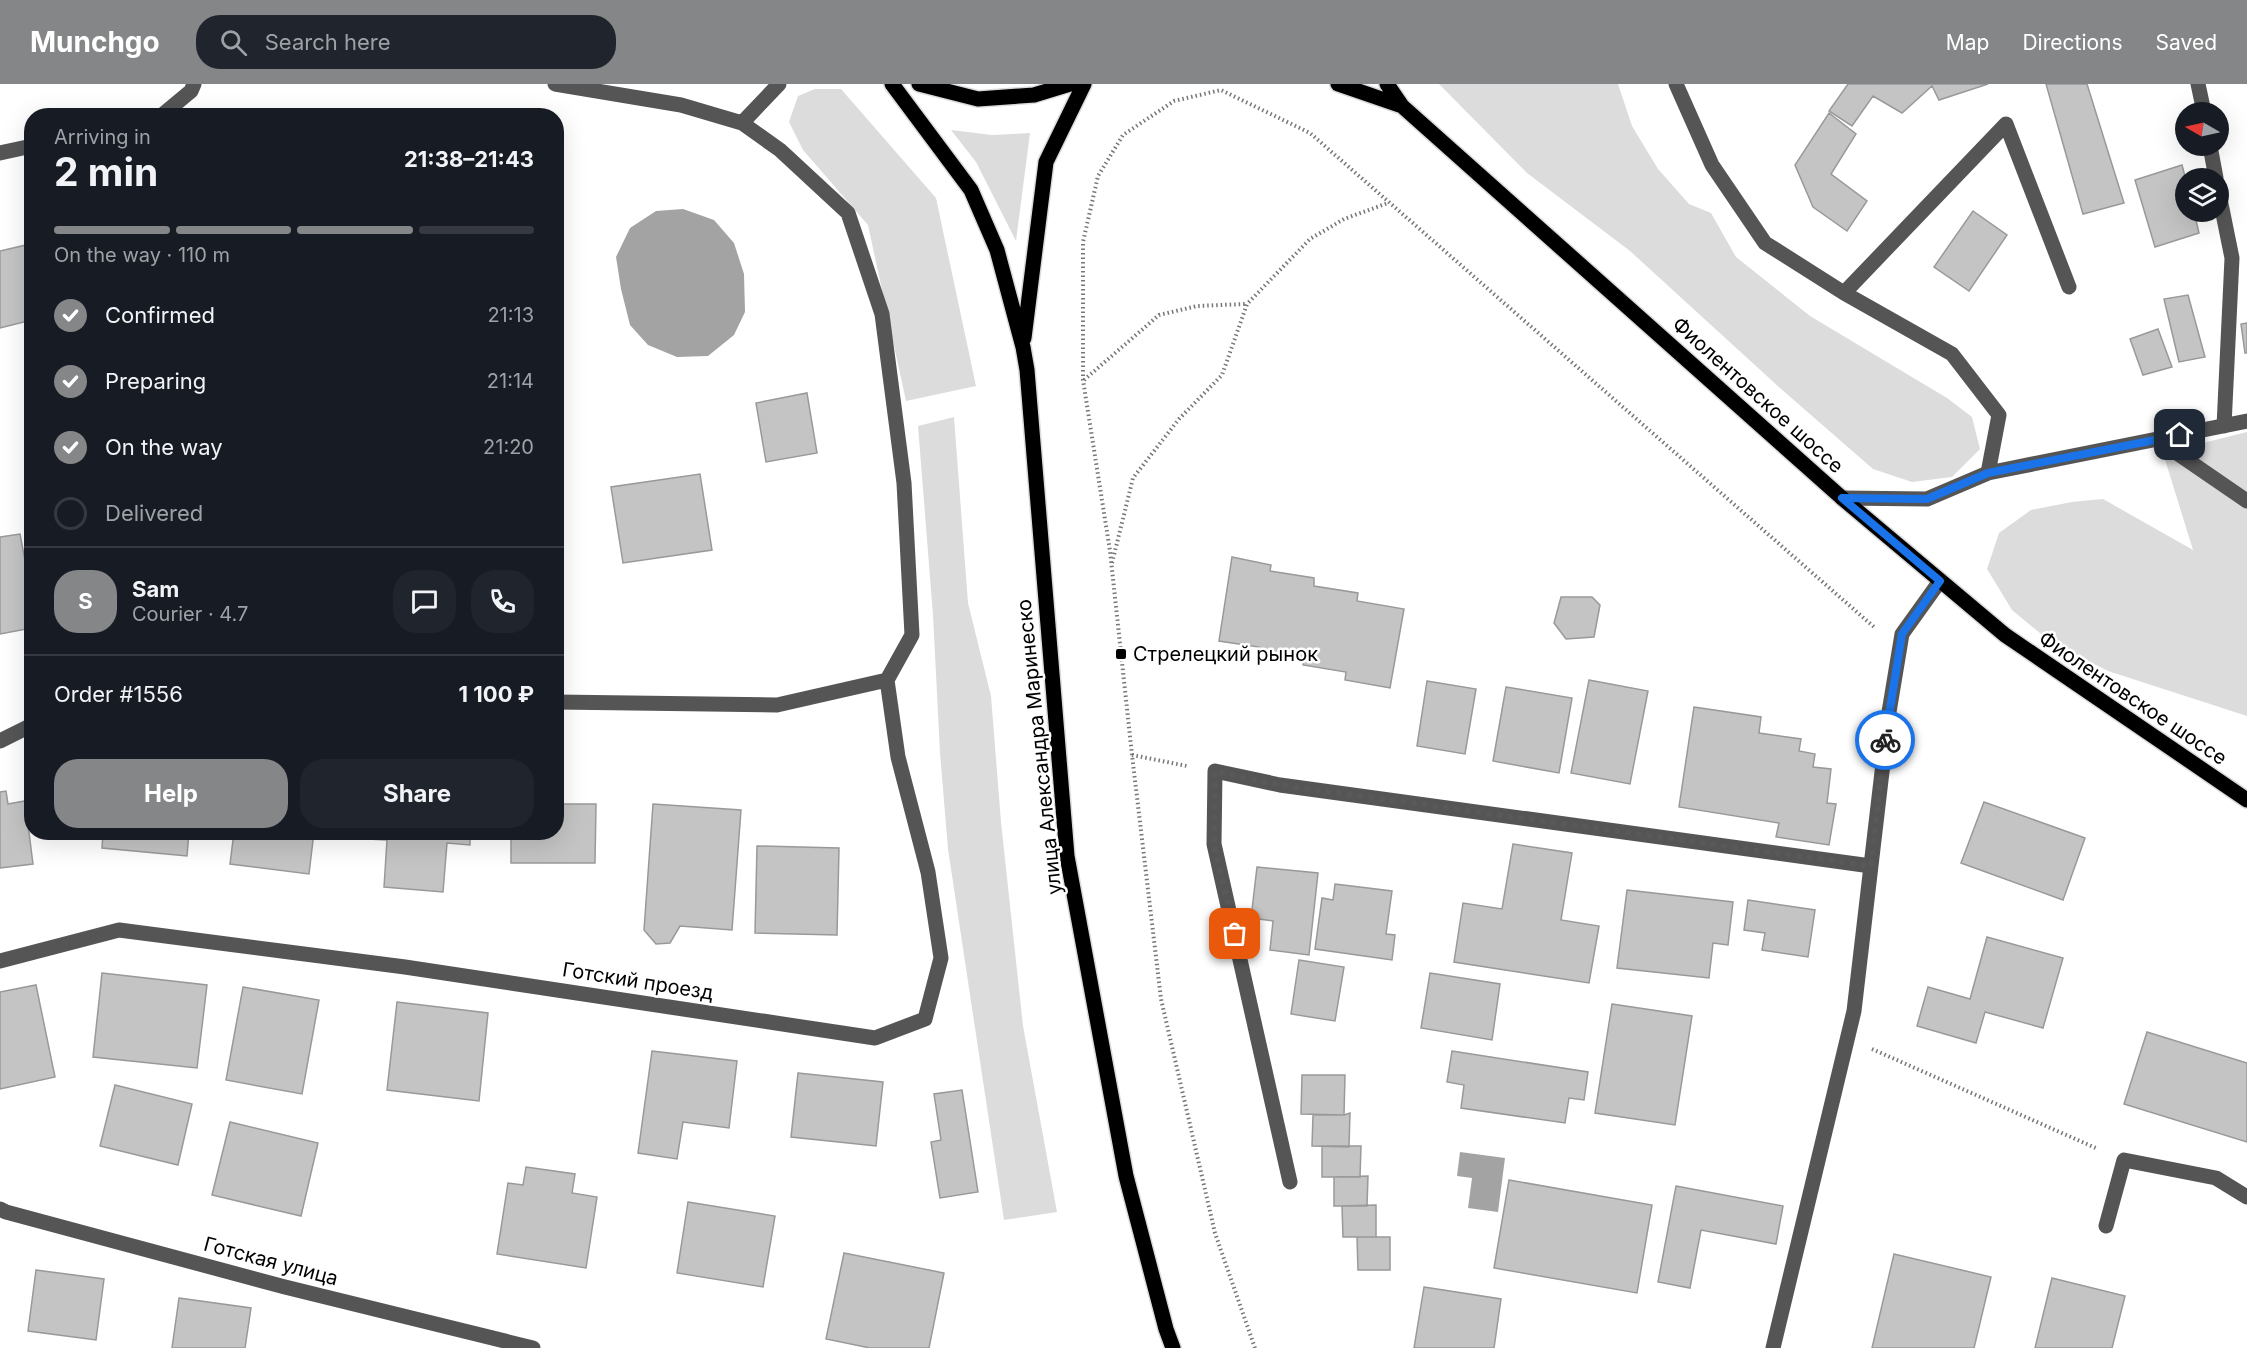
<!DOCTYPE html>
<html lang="en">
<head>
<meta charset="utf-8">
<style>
	body { margin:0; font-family:Inter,sans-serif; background:#20242c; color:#f1f3f6; height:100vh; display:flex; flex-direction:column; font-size:22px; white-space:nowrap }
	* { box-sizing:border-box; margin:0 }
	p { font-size:20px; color:#9ea1a6 }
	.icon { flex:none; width:33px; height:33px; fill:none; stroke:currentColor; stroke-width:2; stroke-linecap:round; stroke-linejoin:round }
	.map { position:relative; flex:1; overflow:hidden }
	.side { position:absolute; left:24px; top:24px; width:540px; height:732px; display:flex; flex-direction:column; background:#171b24; border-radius:24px; box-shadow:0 6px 24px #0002 }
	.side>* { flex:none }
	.needle { width:39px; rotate:279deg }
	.tools { position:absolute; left:2175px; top:18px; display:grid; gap:12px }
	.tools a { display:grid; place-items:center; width:54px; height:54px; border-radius:50%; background:#171b24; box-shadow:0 6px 24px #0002; font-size:30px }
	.pin { position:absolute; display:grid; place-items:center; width:51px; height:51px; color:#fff; margin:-26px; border-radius:12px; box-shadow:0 3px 9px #0006 }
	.courier { position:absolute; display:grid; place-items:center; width:60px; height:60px; margin:-30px; border:4px solid #1a73e8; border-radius:50%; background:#fff; color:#222; box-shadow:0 2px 8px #0007 }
	.headline em { font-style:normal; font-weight:700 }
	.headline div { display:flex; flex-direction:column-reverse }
	.headline { display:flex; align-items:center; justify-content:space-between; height:102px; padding:0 30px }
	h1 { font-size:39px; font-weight:700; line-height:45px }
	.bar { display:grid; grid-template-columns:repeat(4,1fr); gap:9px 6px; align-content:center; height:72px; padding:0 30px }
	.bar i { height:8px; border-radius:4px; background:#363941 }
	.bar .active { background:#858687 }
	.bar p { grid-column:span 4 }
	.line { display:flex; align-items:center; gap:15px; padding:0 30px; border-top:2px solid #363941 }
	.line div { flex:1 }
	.round { display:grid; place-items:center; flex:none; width:63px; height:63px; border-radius:24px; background:#20242c }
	ol { padding:0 30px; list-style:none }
	li { display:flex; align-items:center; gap:18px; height:66px }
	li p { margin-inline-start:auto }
	li .icon { padding:6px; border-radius:50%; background:#858687; color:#fff; stroke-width:4 }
	li:last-child { color:#9ea1a6 }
	li i { width:33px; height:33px; border:3px solid #363941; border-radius:50% }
	.action { display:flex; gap:12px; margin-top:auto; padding:12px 30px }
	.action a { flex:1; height:69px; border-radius:24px; background:#858687; color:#fff; font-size:24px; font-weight:700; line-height:69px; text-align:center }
	.action a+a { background:#20242c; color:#f1f3f6 }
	header { display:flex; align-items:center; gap:36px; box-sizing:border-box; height:84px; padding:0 30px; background:#858687; color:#fff }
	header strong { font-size:28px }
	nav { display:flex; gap:33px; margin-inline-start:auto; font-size:21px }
	.search { width:420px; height:54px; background:#20242c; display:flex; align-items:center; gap:15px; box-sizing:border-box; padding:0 21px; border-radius:24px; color:#9ea1a6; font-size:22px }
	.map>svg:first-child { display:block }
	.green { fill:#dcdcdc }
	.water { fill:#a3a3a3 }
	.building { fill:#c4c4c4; stroke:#999; stroke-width:1.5 }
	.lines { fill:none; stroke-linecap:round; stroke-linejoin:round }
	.major-casing { stroke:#dbdbdb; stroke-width:18 }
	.path { stroke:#777; stroke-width:4; stroke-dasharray:1.5 3; stroke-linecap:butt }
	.minor { stroke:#555; stroke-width:15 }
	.major { stroke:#000; stroke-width:15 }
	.done { stroke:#595959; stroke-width:6; stroke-dasharray:0 10.8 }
	.route { stroke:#1a73e8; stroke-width:8 }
	.poi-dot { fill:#000; stroke:#fff; stroke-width:2 }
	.labels { text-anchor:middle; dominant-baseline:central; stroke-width:5; stroke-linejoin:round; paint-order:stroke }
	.street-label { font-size:20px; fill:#000; stroke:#fff }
	.poi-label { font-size:20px; fill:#000; stroke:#fff; text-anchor:start }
</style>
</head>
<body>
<header>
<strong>Munchgo</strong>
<div class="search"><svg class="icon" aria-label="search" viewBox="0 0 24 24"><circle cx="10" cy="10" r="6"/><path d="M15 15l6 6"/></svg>Search here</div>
<nav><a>Map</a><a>Directions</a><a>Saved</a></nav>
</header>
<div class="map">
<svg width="2247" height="1264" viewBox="0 0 2247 1264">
	<rect width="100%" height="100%" fill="#fff"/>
	<path class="green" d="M1439,0H1618L1632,42L1658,85L1689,120L1711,129L1736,173L1810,232L1947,314L1972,333L1980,365L1952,393L1912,398L1873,385L1780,304L1630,167L1527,89Z
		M815,5H841L936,114L976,302L906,317L868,141L803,66L789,38L798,12Z
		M951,46L992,51L1030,49L1016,157L976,78Z
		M954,333L968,519L991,612L1001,738L1023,942L1057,1128L1004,1136L948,765L940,669L933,531L918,342Z
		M2247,348V632L2108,587L2052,559L2012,526L1987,485L1999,449L2031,426L2072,418L2103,415L2193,466L2163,369Z"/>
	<path class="water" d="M683,125L714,136L734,159L744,190L745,228L734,251L708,272L677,273L648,261L630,241L621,205L616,173L630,144L656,127Z
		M1460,1068L1505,1074L1498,1128L1468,1124L1472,1094L1457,1092Z"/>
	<path class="building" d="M1848,0H1988L1939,16L1932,2L1902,29L1873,12L1852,42L1829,27Z
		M2046,0H2087L2124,119L2083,130Z
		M1829,29L1856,50L1831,90L1867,117L1847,147L1813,123L1795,81Z
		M2182,81L2186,96V128H2194L2199,149L2155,163L2135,96Z
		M1973,127L2007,151L1969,207L1934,183Z
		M26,161L32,183V236L0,244V167Z
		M2188,211L2205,273L2179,278L2164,215Z
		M2247,239V269H2245L2241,240Z
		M2158,245L2172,283L2143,291L2130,255Z
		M807,309L817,369L766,378L756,319Z
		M700,390L712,466L623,479L611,403Z
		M20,450L32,513V544L0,550V453Z
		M1232,473L1271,481L1270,487L1314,494V502L1358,509L1357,517L1404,525L1390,604L1345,596L1346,588L1303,581L1304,574L1258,567L1259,563L1219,557Z
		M1561,513H1592L1600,521L1594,553L1566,555L1554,539Z
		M1589,596L1648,607L1630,700L1571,689Z
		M1427,597L1476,605L1465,670L1417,662Z
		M1506,603L1572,614L1559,689L1493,677Z
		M1694,623L1761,633L1759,649L1801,655L1799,667L1815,670L1813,683L1831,685L1827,719L1836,720L1829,761L1776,753L1779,739L1679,723Z
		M6,707L8,720L25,717L33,780L0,784V708Z
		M1984,718L2085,754L2063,816L1961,779Z
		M556,720H596L595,779H511V748H556Z
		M653,720L741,726L732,846L680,842L670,859L656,860L644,846Z
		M103,748H189L187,772L102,764Z
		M234,748H314L309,790L230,780Z
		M369,748H470V761L447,759L443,808L384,803L387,756L368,755Z
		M1513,760L1572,769L1561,836L1599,842L1589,899L1454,878L1463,819L1502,825Z
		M757,762L839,764L837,851L755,849Z
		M1257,783L1318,789L1309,871L1270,866L1273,837L1251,834Z
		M1335,800L1392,807L1386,850L1395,851L1392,876L1315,865L1322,814L1333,816Z
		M1627,806L1733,818L1728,861L1713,859L1709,894L1617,884Z
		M1748,816L1815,826L1808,873L1762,866L1765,849L1744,846Z
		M1987,853L2063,874L2043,944L1985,928L1976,959L1917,942L1928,903L1970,915Z
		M1299,876L1344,883L1335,937L1291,930Z
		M102,889L207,901L197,984L93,973Z
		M1430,889L1500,900L1492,956L1421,944Z
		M36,901L55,993L0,1005V908Z
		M243,903L319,916L302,1010L226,996Z
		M397,918L488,929L479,1017L387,1006Z
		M1612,920L1692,932L1675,1041L1595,1029Z
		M2147,948L2247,979V1058L2124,1020Z
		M652,967L737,977L729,1044L683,1038L677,1075L638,1069Z
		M1452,967L1588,988L1584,1016L1569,1014L1565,1039L1461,1024L1464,1001L1447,998Z
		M798,989L883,998L876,1062L791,1053Z
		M1302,991H1345L1344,1031L1301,1030Z
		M115,1001L192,1020L178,1081L100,1062Z
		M962,1006L978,1108L940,1114L931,1058L941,1056L934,1010Z
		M1350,1029L1349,1063L1312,1062L1313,1031H1344Z
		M230,1038L318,1059L301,1132L212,1111Z
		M1322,1062H1361L1360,1093H1322Z
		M526,1083L575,1090L572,1109L597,1113L586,1184L497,1170L508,1099L523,1101Z
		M1368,1092L1367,1122H1334V1093Z
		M1509,1096L1652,1121L1637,1209L1494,1184Z
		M1676,1102L1783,1122L1776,1160L1701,1146L1690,1204L1658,1198Z
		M688,1118L775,1132L763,1203L677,1189Z
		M1376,1121V1153H1343L1342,1122Z
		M1357,1153H1390V1186H1358Z
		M844,1169L944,1189L929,1264H870L826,1255Z
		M1894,1170L1991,1193L1974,1264H1872Z
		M36,1186L104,1195L96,1256L28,1247Z
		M2052,1194L2125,1212L2112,1264H2035Z
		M1424,1203L1501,1215L1494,1264H1414Z
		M179,1214L251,1224L245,1264H172Z"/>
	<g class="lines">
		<g class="major-casing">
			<path id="major" d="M892,0L971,106L997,166L1023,263L1027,286L1067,772L1126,1092L1166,1245L1173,1264
				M919,0L978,15L1034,11L1070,0
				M1338,0L1402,22
				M1387,0L1402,22L1842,414L2005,551L2247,716
				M1024,254L1046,78L1084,0"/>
		</g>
		<path class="path" d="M1084,296L1159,231L1197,222L1246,220
			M1112,479L1133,394L1179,335L1222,291L1247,220L1310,155L1344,135L1388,119
			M1132,671L1187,682
			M1872,965L2098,1065
			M1255,1264L1215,1149L1161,915L1132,671L1110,467L1083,296V158L1098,92L1123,51L1174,17L1221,6L1310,49L1874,543"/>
		<path class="minor" d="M555,0L681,21L742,39L780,66L848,129L882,230L904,399L912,551L887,596L777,621L556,618
			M1676,0L1712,81L1765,159L1844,209L1952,270L1999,331L1988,389
			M2198,0L2204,28
			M161,32L191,7L194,0
			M742,39L779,0
			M2210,62L2216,94
			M0,69L32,62
			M2218,105L2232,174L2224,342
			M1844,209L2006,40L2069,203
			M2158,356L2247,417
			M1842,414L1927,415L1988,389L2247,337
			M0,657L32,641
			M0,877L119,846L405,883L875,954L925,935L941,874L928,788L898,673L887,596
			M1290,1098L1214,760L1215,687L1280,701L1871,782
			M0,1125L6,1128L285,1203L533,1264
			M2106,1142L2124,1076L2216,1094L2247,1113
			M1773,1264L1854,927L1889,628L1902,550L1940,497"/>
		<use href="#major" class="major"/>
	</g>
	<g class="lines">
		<path class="done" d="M1235,850L1214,760L1215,687L1280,701L1871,782L1885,656"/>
		<path class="route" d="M1885,656L1902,550L1940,497L1842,414L1927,415L1988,389L2180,351"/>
	</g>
	<rect class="poi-dot" x="1115" y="564" width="12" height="12" rx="3"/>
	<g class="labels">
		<g class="street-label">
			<text transform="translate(1758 311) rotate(42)">Фиолентовское шоссе</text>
			<text transform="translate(2133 614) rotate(34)">Фиолентовское шоссе</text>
			<text transform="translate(1039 663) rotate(-96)">улица Александра Маринеско</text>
			<text transform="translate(638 897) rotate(9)">Готский проезд</text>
			<text transform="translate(271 1177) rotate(15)">Готская улица</text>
		</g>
		<g class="poi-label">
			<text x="1133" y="570">Стрелецкий рынок</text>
		</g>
	</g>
</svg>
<div class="tools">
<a><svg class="needle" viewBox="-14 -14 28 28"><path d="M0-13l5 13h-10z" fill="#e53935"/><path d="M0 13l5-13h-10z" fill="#9ea1a6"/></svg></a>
<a><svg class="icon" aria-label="layers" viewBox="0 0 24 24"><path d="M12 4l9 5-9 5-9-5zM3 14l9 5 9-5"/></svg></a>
</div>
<div class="pin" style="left:1235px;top:850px;background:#ea580c"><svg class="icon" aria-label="bag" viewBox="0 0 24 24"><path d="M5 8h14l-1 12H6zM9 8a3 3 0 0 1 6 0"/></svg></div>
<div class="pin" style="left:2180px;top:351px;background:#1f2937"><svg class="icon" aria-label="home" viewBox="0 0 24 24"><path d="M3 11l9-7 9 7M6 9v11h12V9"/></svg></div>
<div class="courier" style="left:1885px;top:656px"><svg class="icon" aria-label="bike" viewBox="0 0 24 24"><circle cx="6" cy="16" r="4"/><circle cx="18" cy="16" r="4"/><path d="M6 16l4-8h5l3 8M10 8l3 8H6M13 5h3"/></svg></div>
<section class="side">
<div class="headline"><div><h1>2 min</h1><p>Arriving in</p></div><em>21:38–21:43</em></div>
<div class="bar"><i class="active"></i><i class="active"></i><i class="active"></i><i></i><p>On the way · 110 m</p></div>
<ol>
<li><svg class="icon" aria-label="check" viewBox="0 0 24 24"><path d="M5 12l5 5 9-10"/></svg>Confirmed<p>21:13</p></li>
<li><svg class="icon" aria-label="check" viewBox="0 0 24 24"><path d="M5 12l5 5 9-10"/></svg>Preparing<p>21:14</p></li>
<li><svg class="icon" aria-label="check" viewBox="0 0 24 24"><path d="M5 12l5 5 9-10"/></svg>On the way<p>21:20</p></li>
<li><i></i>Delivered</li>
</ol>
<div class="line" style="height:108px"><b class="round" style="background:#858687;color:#fff">S</b><div><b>Sam</b><p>Courier · 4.7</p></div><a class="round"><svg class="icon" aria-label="chat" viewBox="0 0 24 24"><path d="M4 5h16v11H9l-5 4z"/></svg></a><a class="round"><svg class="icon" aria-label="phone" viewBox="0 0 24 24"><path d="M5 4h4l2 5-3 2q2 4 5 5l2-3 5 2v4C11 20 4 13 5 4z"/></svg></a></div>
<div class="line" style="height:78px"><div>Order #1556</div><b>1 100 ₽</b></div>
<div class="action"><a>Help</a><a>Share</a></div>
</section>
</div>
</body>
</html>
